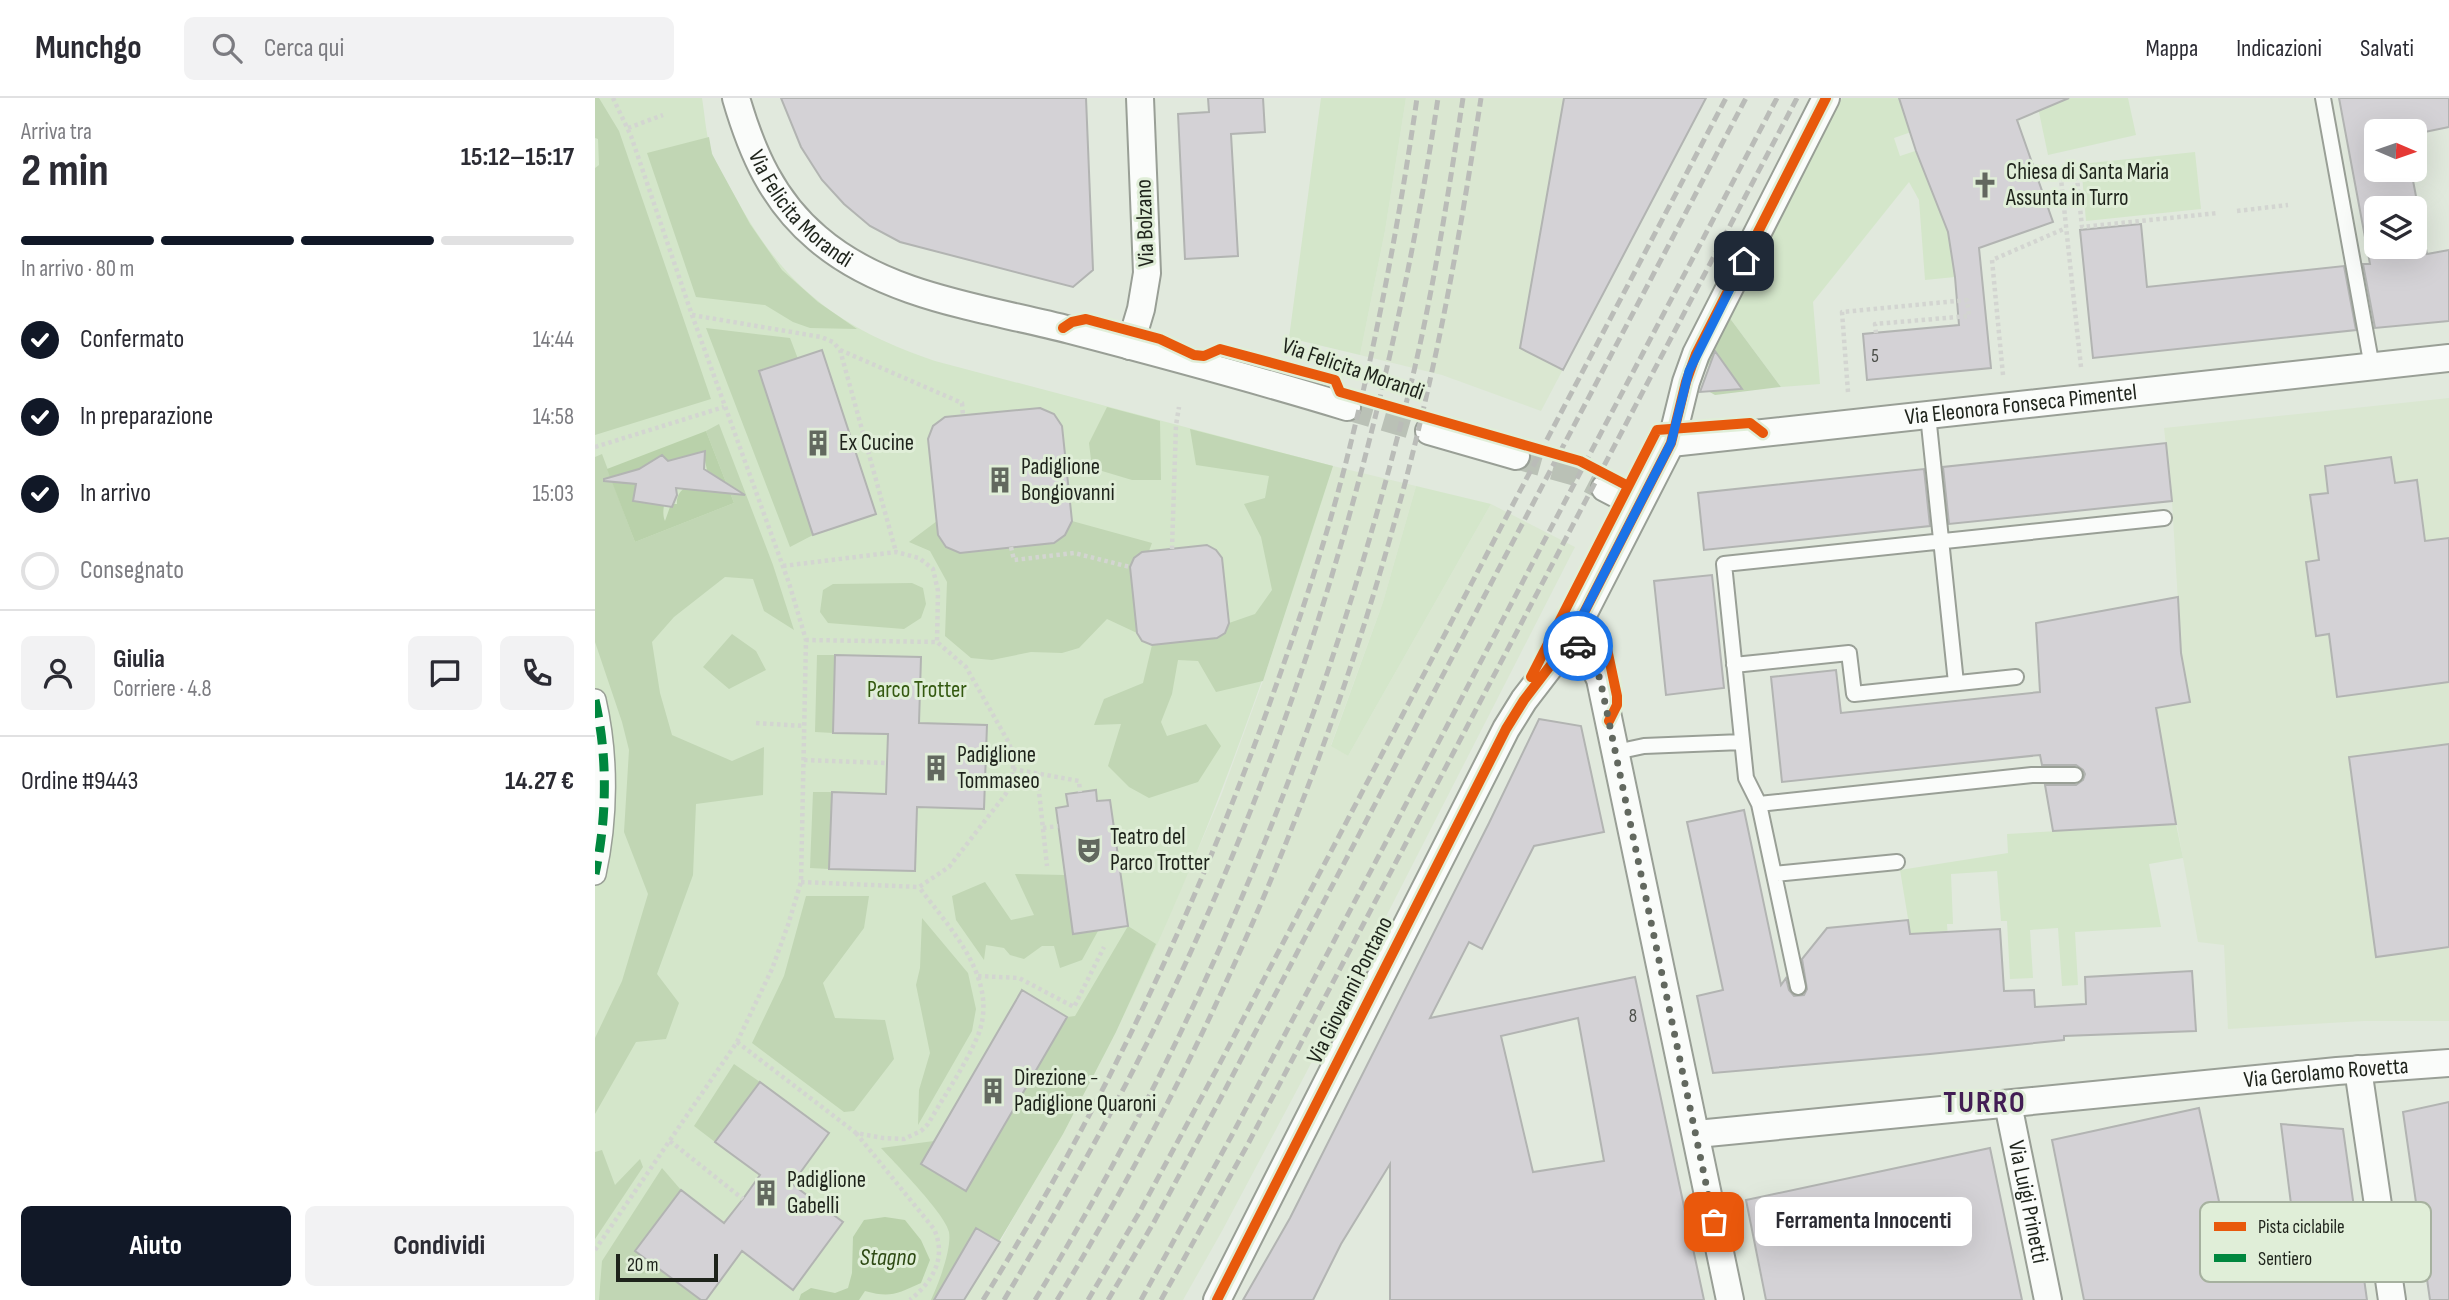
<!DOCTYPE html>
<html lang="it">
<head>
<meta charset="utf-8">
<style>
	body { margin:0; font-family:"Sofia Sans Condensed",sans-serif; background:#f2f2f3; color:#2b2b33; height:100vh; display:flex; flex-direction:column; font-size:26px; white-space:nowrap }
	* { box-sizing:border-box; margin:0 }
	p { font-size:23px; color:#7c7c81 }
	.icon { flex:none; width:38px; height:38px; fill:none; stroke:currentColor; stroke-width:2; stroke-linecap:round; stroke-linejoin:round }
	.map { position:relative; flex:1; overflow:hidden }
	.panel { display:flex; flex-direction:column; background:#fff; width:595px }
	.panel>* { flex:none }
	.needle { width:46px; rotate:92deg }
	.tools { position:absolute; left:1769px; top:21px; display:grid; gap:14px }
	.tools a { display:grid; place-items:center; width:63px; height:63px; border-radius:10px; background:#fff; box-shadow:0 7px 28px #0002; font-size:35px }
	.scale { position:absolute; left:21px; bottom:18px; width:102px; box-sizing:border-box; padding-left:7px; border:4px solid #1e231b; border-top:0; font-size:19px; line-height:24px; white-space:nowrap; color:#1e231b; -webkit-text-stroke:5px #e0eed8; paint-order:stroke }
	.pin { position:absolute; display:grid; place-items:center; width:60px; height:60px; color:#fff; margin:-30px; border-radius:14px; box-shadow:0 4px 10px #0006 }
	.courier { position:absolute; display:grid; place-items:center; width:70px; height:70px; margin:-35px; border:5px solid #1a73e8; border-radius:50%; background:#fff; color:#222; box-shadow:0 2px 9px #0007 }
	.bubble { position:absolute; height:49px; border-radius:10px; background:#fff; box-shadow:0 7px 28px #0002; font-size:23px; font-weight:700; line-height:49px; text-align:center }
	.headline em { font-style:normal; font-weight:700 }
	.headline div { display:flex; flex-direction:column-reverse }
	.headline { display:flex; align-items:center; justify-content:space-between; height:119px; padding:0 21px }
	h1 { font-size:46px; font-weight:700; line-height:52px }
	.bar { display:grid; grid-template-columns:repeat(4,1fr); gap:10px 7px; align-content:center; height:84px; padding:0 21px }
	.bar i { height:9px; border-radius:5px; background:#e1e1e2 }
	.bar .active { background:#111827 }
	.bar p { grid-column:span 4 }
	.line { display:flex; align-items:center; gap:18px; padding:0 21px; border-top:2px solid #e1e1e2 }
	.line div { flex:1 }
	.round { display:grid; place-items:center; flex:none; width:74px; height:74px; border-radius:10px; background:#f2f2f3 }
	ol { padding:0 21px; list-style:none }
	li { display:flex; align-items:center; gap:21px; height:77px }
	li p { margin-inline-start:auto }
	li .icon { padding:7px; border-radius:50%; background:#111827; color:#fff; stroke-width:4 }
	li:last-child { color:#7c7c81 }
	li i { width:38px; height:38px; border:4px solid #e1e1e2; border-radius:50% }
	.button { display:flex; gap:14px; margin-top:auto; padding:14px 21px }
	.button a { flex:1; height:80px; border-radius:10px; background:#111827; color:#fff; font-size:28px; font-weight:700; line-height:80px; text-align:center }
	.button a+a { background:#f2f2f3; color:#2b2b33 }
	header { display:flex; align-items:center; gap:42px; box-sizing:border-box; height:98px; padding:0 35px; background:#fff; border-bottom:2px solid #e1e1e2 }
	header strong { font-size:33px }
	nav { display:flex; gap:38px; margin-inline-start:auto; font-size:24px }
	.search { width:490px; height:63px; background:#f2f2f3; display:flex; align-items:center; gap:18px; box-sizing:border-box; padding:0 24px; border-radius:10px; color:#7c7c81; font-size:26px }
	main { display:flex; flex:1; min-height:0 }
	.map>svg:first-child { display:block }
	.built { fill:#dae7d1 }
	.green { fill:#d4e6ca }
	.forest { fill:#c1d6b4 }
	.water { fill:#b9d1aa; fill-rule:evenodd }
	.building { fill:#d4d2d6; stroke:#b2b4b2; stroke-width:2; fill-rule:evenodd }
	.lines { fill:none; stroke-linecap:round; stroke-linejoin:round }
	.minor-tunnel { stroke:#bac1b6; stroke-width:26; stroke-dasharray:26 13; stroke-linecap:butt }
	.service-casing { stroke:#999f96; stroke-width:18 }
	.pedestrian-casing { stroke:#999f96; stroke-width:24 }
	.minor-casing { stroke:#999f96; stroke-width:30 }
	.path { stroke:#d3d5d1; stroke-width:4.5; stroke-dasharray:3.5 3.5; stroke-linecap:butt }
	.service { stroke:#fafcfa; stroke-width:14 }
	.pedestrian { stroke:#fafcfa; stroke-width:21 }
	.minor { stroke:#fafcfa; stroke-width:26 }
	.rail { stroke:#babcb8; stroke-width:5; stroke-dasharray:10 5; stroke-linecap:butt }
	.quiet { stroke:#00873e; stroke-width:9; stroke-dasharray:18 9; stroke-linecap:butt }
	.cycleway-casing { stroke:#e0eed8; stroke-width:15 }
	.cycleway { stroke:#e8590c; stroke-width:10 }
	.done { stroke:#62685f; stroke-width:7; stroke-dasharray:0 12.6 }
	.route { stroke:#1a73e8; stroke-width:9 }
	.labels { text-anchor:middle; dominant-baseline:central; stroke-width:6; stroke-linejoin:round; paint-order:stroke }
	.number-label { font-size:19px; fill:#4c4f4a }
	.poi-label { font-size:23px; fill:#1e231b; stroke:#e0eed8; text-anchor:start }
	.street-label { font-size:23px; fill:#1e231b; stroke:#e0eed8 }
	.park-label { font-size:23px; fill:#345910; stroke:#e0eed8 }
	.water-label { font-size:24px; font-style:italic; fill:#2d4913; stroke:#e0eed8 }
	.district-label { font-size:30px; font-weight:bold; letter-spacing:2px; fill:#421d54; stroke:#e0eed8 }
	.key { fill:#e0eed8; stroke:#a6b19f; stroke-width:2 }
	.key-label { font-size:19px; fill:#1e231b }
</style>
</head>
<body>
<header>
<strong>Munchgo</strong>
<div class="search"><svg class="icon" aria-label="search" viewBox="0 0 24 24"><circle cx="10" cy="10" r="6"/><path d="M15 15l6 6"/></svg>Cerca qui</div>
<nav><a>Mappa</a><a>Indicazioni</a><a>Salvati</a></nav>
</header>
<main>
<section class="panel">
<div class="headline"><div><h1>2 min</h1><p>Arriva tra</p></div><em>15:12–15:17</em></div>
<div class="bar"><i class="active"></i><i class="active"></i><i class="active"></i><i></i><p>In arrivo · 80 m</p></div>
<ol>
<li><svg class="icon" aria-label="check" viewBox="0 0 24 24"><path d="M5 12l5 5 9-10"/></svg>Confermato<p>14:44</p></li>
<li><svg class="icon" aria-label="check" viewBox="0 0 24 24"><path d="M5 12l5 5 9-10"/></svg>In preparazione<p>14:58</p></li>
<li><svg class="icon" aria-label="check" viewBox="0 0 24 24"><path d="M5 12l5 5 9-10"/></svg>In arrivo<p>15:03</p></li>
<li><i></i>Consegnato</li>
</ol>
<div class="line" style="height:126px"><a class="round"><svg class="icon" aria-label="person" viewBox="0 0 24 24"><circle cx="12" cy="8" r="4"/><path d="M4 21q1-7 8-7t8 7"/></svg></a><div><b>Giulia</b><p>Corriere · 4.8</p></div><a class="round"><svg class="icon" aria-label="chat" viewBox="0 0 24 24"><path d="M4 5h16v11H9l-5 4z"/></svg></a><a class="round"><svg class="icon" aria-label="phone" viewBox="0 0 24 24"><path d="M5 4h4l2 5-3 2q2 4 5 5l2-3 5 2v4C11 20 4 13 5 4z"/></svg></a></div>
<div class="line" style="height:91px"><div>Ordine #9443</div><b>14.27 €</b></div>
<div class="button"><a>Aiuto</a><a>Condividi</a></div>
</section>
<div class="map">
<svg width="1854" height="1202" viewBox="0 0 1854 1202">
	<rect width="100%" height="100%" fill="#e1e9dd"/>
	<path class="built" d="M811,0H1111L946,313L847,277L765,257L790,133Z
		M1854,300V923H1769L1633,931L1629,847L1603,844L1561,610L1586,555L1577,403L1569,330Z
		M738,368L821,388L788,504L736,647L753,658L896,406L980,449L711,975L627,1133L588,1202H369L405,1144L521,934L579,807L626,698L668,583Z"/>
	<path class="green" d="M0,0H107C110,18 111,41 118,58C124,72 133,86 141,100C189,189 245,231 340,263L738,368C677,562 611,753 520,935C475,1027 421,1114 369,1202H0Z
		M726,0H811L790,133L765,257L694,240Z
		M1247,0H1304L1319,33L1299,40L1305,58L1323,52L1363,110L1360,179L1330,182L1324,102L1314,84L1218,204L1225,286L1186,289L1134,219Z
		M1441,0H1533L1541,37L1453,57Z
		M1600,54L1606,111L1491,123L1486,66Z
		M821,388L896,406L753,658L736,648L788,504Z
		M1581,726L1588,760L1554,766L1566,829L1480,834L1483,887L1467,888L1463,830L1435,832L1438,880L1415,881L1412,823H1406L1402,773L1356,776L1358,826H1352L1356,885L1324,887L1305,772L1413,755L1412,736Z"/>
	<path class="forest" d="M0,0H4L24,33L116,301L0,337V70L4,67L3,41L0,40Z
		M114,39L117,56L155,126L187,172L223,204L262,231L215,230L198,224L170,207L101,199L52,55Z
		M1134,219L1186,289L1120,297L1113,293L1132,292L1139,280L1128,265L1115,264L1106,281L1104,277Z
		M111,230L195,240L203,261L164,274L218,437L195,449Z
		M512,309L565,323L566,382H537L497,370L494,345Z
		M124,326L178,467L199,532L169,513L158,481L130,479L79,519L57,544L65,595L77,637L137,663L169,649L168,697L101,706L98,777L62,876L84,905L71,941L41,944L0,1016V940L27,883L53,796L29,734L34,652L27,624L0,544V359L7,356L40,444L139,405L111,333Z
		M595,331L738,368L668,583L621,594L603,563L583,562L577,596L566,624L572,638L611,626L626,648L603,684L554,700L534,689L513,668L526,626L499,627L509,601L548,585L557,547L622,540L630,535L634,525L660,516L677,492L666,439L649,406L670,400L674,378L601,367Z
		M342,423C343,441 348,448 365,455L459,445L470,437L477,423L557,445L554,453L535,469L542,535L512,521L484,550L467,555L436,554L397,562L376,560L350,538L352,484L335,453L314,444Z
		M317,485L328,490L331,506L326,520L309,531L233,525L225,514L228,492L238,486Z
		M137,536L161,553L171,572L134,591L108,569Z
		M222,557H240L238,635L220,634Z
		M218,694H237L234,771L215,770Z
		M420,776L470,777L478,836L503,833L487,862L465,870L459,848H447L429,861L415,857L409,850L391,847L389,862L361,822L357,798L390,784L416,822L439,817Z
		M211,798H274L269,830L228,885L240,920L290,922L299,961L259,1013L249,1014L157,945L189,878Z
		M327,820L373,875L381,911L377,933L323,1027L324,992L335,955L321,887L325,870Z
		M533,828L561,846L521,934L468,1036L369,1202H336C343,1187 357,1151 354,1134C351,1117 300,1065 286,1050L339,1043L326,1066L371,1092L472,919L480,918Z
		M139,966L165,984L120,1044L99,1028Z
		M7,1052L20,1087L45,1061L48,1069L0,1141V1054Z
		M67,1070L86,1092L41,1153L106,1202H4L7,1163Z"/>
	<path class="water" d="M111,333L139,405L40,444L12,371ZM101,355L109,358L112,372L119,377L120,381C105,384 81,386 82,406H76L70,423C62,405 85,374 95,357Z
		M290,1119L310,1122L326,1142L335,1162L326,1185C302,1196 295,1200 270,1193L264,1202H204L206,1196L216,1190L240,1195L253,1190L257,1175L258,1139L269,1122Z"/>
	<path class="building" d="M186,0H491L498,172L478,189L305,144L275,128L249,106L227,82L206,49Z
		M613,0H668L670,34L636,36L643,158L590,161L583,16L614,14Z
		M969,0H1111L968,272L925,250Z
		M1304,0H1474L1422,22L1458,124L1384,150L1396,270L1272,282L1268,236L1364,227L1360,179L1353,134L1321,53Z
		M1744,0H1854V29L1820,36V33H1782V72H1816L1832,156L1854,152V223L1780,230L1768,166H1775ZM1782,110H1820V149H1782Z
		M1546,126L1552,189L1749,168L1761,232L1498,260L1485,132Z
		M227,252L281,416L218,437L164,273Z
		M1120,253L1147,291L1105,294Z
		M445,310L459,316L467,328L477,423L470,437L459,445L365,455L351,449L343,437L333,341L338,328L350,319Z
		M1571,345L1577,403L1354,426L1348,369Z
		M110,353L109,371L150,397L81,390L82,397L77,409L38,403L41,386L9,383V381L44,371L67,357L73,363Z
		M1796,359L1800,385L1822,382L1830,443L1854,440V584L1742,599L1734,536L1721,538L1711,464L1724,462L1715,397L1733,395L1730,368Z
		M1329,371L1335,428L1109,452L1103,395Z
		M612,447L621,452L627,460L634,525L630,535L622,540L557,547L547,543L542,535L535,469L539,460L547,454Z
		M1117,477L1129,590L1071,597L1059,483Z
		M1583,499L1586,555L1595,604L1561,610L1581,726L1458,733L1450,687H1481L1488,682L1490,676L1488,672L1481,667H1447L1445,657L1187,684L1176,579L1241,572L1246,615L1445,594L1441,525Z
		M240,557L326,559L324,625L392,627L389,711L322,709L320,773L234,771L237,694L291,696L292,665L293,636L238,635Z
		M944,621L986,628L1009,734L939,748L887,851L874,844L835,920L1040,879L1109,1202H795V1066L746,1146L718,1202H648L695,1120L894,725ZM983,920L1009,1063L938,1074L906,938Z
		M1854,646V849L1781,859L1754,659Z
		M501,692L502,703L515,702L533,828L478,836L461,710L473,708L471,696Z
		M1149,712L1186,887L1191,880L1194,892L1199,898L1209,897L1212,891L1207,861L1232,830L1313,822L1315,836L1405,831L1409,893L1439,892L1440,909L1491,906L1490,879L1597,873L1601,933L1469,938V942L1335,956L1118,975L1102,898L1128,892L1092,724Z
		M427,892L472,919L371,1093L326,1066Z
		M165,984L234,1035L197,1086L248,1124L198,1192L147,1153L111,1202H106L40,1153L86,1092L129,1125L148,1101L165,1077L120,1044Z
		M1854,1004V1202H1835L1808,1014Z
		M1604,1010L1634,1150L1642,1172L1703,1162L1686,1026L1748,1031L1772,1202H1489L1457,1042Z
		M1395,1050L1427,1202H1171L1151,1102Z
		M381,1130L405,1144L369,1202H339Z"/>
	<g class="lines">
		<path class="minor-tunnel" d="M752,309L834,333
			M921,358L981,375L1010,390"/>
		<g class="service-casing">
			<path id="service" d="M1728,0L1777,269
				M1333,317L1361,585
				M1139,567L1254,555L1259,596L1421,579
				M1021,654L1049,648L1147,644
				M1164,706L1437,677H1480
				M1179,776L1302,764
				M1203,889L1164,706L1151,680L1129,466L1569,420"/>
		</g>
		<g class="pedestrian-casing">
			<path id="pedestrian" d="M0,602C13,658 12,721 0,776"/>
		</g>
		<g class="minor-casing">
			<g id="minor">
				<path id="s1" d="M141,0C157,55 178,103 222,140C290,199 390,210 475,232C567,256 660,281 752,309"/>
				<path d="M535,248L546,211L552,175L545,0"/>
				<path d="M834,333L921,358"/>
				<path id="s2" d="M1076,345L1854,260"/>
				<path d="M1010,390L1043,407"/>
				<path d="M975,542L994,559L1005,581L1135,1202"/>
				<path d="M1763,971L1797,1202"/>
				<path id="s3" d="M1413,1006L1453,1202"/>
				<path id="s4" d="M1102,1036L1742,973L1854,965"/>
				<path d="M622,1202L911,631L929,602L975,542L1076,345L1091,284L1101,256L1231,0"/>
			</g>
		</g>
		<path class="path" d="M33,30L68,17
			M1642,113L1693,107
			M97,217L226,239L238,244L245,252L301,454
			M245,252L367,305L368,318
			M1486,269L1466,81L1482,80L1487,129L1623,115
			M1408,277L1397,162L1471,130
			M1253,294L1247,214L1372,202L1374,218L1280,226L1281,235
			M0,349L129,309
			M416,449L419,462L479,455L535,469
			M577,451L581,327L584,309
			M188,468L301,454L324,460L338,471L343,493L342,544
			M161,625L209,628
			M209,662L292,665
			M418,671L484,683L485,694
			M442,675L452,768
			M448,730L463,728
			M206,784L324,789L354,769L410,697C420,679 420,663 414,645L371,569L342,544L211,542
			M383,878L424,880L479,909L509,849
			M142,944L261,1035L288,1040L309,1041L326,1033L333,1026C349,998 368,971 381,942C408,884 355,831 324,789
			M261,1035L339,1131C352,1160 338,1183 315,1202
			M75,1043L148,1101
			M0,1152L142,944L177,871L193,827L206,784L211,542L194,485L97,217L36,38L18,0"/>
		<use href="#service" class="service"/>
		<use href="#pedestrian" class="pedestrian"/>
		<use href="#minor" class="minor"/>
		<path class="rail" d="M388,1202C507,1011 603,808 678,596C705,521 730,445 750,368C781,247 804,124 822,0
			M409,1202C470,1100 528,997 579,890C712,609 797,307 843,0
			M440,1202C617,912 740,603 819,273C840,183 854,91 868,0
			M462,1202C635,919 766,597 837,273C857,183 872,91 886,0
			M493,1202L544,1115L624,967L1131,0
			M513,1202L559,1124L621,1009L1151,0
			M546,1202L637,1037L1182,0
			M566,1202L653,1046L1202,0"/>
		<path class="quiet" d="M0,602C13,658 12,721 0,776"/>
		<g class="cycleway-casing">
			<path id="cycleway" d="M468,230L477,224L491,221L565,241L599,257L609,258L625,251L740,282L745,294L985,363L1033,388
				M976,519L1007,537L1011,546L1022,598V607L1014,623
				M936,579L1062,332L1155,325L1168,335
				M622,1202L911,631L929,602L975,542L1076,345L1091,284L1101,256L1231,0"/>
		</g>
		<use href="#cycleway" class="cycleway"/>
	</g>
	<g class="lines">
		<path class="done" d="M983,548L999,566L1005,581L1119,1124"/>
		<path class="route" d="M983,548L975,542L1076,345L1094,273L1149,163"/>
	</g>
	<defs>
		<g id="church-bare" transform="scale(2.1)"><path d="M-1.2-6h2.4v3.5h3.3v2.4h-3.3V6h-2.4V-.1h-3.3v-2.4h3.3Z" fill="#62685f" stroke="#e0eed8" stroke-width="2.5" paint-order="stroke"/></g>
		<g id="building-bare" transform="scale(2.1)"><path d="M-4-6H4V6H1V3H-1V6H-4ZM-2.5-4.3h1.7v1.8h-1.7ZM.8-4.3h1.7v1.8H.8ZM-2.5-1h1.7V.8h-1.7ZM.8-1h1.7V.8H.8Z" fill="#62685f" stroke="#e0eed8" stroke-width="2.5" paint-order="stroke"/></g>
		<g id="theatre-bare" transform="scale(2.1)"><path d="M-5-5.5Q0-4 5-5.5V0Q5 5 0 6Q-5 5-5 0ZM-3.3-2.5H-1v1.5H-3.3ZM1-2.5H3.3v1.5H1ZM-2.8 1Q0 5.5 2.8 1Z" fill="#62685f" stroke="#e0eed8" stroke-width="2.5" paint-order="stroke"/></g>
	</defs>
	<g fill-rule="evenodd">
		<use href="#church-bare" x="1390" y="87"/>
		<use href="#building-bare" x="223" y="345"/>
		<use href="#building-bare" x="405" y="382"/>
		<use href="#building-bare" x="341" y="670"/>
		<use href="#theatre-bare" x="494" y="752"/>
		<use href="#building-bare" x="398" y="993"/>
		<use href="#building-bare" x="171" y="1095"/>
	</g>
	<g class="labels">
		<g class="number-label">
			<text x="1280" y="258">5</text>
			<text x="1038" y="918">8</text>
		</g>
		<g class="poi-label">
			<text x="1411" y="74">Chiesa di Santa Maria<tspan x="1411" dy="26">Assunta in Turro</tspan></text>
			<text x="244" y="345">Ex Cucine</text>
			<text x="426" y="369">Padiglione<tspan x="426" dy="26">Bongiovanni</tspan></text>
			<text x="362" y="657">Padiglione<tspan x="362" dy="26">Tommaseo</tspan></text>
			<text x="515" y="739">Teatro del<tspan x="515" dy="26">Parco Trotter</tspan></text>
			<text x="419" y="980">Direzione -<tspan x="419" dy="26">Padiglione Quaroni</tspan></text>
			<text x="192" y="1082">Padiglione<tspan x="192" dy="26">Gabelli</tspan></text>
		</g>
		<g class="street-label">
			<text stroke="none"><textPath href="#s1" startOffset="131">Via Felicita Morandi</textPath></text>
			<text transform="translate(550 125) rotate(-92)">Via Bolzano</text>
			<text transform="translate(758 271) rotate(19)">Via Felicita Morandi</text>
			<text stroke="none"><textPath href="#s2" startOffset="352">Via Eleonora Fonseca Pimentel</textPath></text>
			<text transform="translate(755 892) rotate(-63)">Via Giovanni Pontano</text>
			<text stroke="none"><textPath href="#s4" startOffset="632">Via Gerolamo Rovetta</textPath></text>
			<text stroke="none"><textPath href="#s3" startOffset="100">Via Luigi Prinetti</textPath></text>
		</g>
		<g class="park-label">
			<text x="322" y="592">Parco Trotter</text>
		</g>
		<g class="water-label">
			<text x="293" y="1159">Stagno</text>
		</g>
		<g class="district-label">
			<text x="1390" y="1005">TURRO</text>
		</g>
	</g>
	<rect x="1605" y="1104" width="231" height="80" rx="10" class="key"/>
	<rect x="1619" y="1124" width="32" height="9" fill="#e8590c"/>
	<rect x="1619" y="1156" width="32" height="8" fill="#00873e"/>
	<g class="key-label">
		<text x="1663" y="1135">Pista ciclabile</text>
		<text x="1663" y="1167">Sentiero</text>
	</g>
</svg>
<div class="tools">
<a><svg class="needle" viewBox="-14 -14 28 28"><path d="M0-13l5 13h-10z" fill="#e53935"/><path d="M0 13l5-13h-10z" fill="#7c7c81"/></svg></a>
<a><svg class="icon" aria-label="layers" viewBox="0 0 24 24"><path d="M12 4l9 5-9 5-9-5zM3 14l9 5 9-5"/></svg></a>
</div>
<div class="scale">20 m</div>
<div class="pin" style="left:1119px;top:1124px;background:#ea580c"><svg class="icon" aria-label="bag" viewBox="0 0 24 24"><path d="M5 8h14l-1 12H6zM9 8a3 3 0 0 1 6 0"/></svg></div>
<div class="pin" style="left:1149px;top:163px;background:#1f2937"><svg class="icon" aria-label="home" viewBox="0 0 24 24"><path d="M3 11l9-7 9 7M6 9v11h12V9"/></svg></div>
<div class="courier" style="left:983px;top:548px"><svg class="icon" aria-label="car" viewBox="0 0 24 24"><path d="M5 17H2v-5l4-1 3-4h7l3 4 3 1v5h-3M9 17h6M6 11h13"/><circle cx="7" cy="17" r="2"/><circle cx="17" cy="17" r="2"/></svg></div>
<div class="bubble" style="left:1160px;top:1099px;width:217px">Ferramenta Innocenti</div>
</div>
</main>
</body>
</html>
